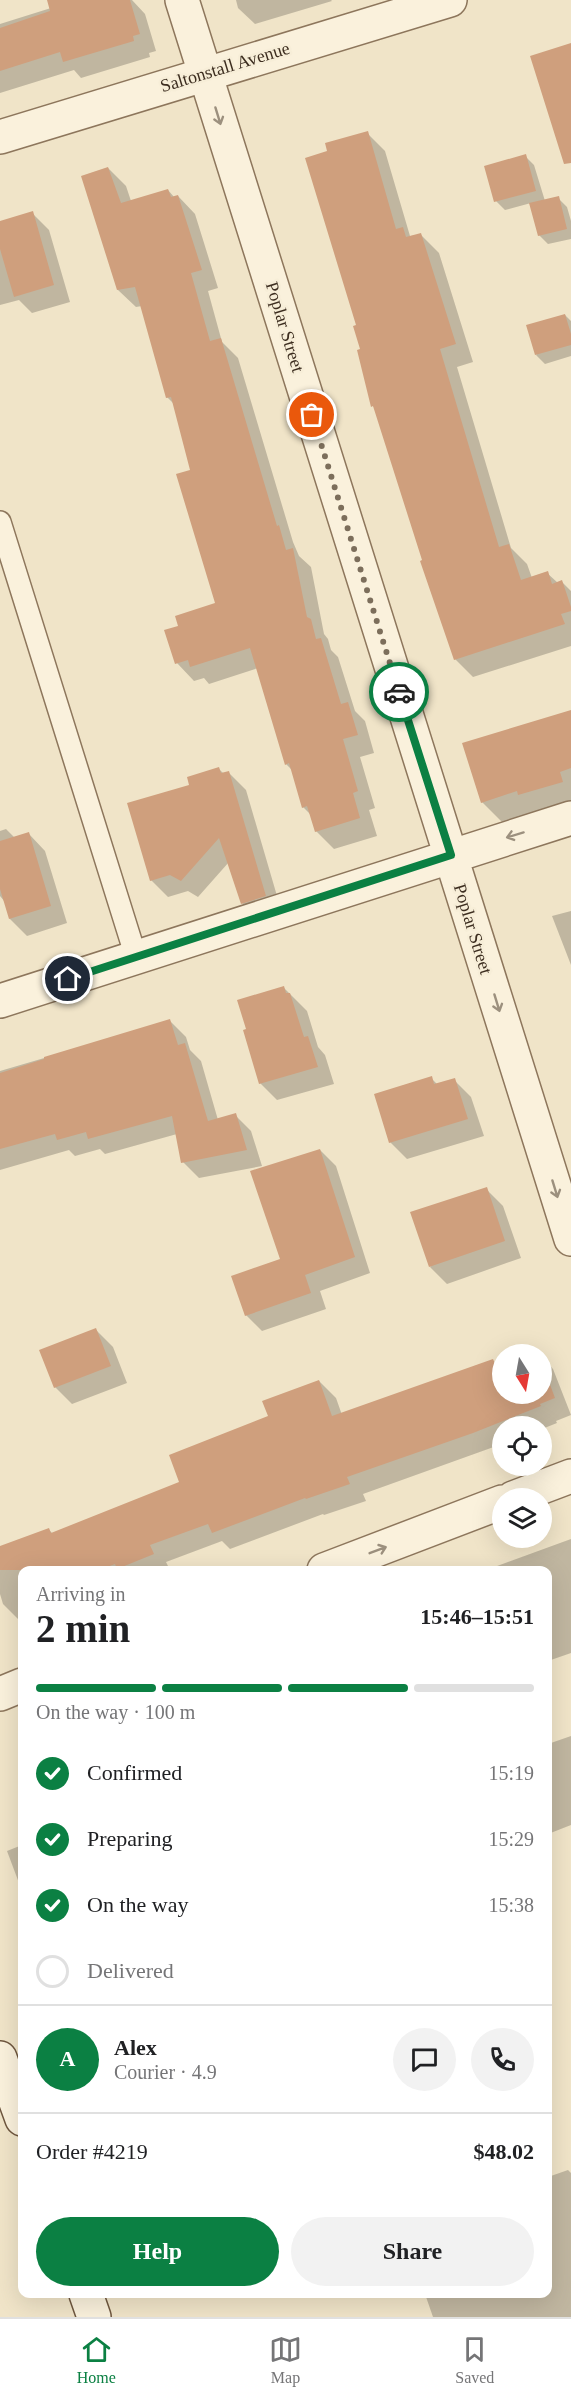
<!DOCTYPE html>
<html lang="en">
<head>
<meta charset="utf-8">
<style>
	body { margin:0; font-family:"Times New Roman",serif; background:#f2f2f2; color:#202124; height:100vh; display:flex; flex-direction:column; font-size:22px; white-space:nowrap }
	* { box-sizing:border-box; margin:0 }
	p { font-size:20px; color:#757577 }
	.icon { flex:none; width:33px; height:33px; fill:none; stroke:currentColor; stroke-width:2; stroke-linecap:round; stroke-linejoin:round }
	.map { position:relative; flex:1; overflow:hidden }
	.sheet { position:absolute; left:18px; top:1566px; width:534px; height:732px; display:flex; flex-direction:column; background:#fff; border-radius:12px; box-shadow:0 6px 24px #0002 }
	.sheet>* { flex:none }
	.needle { width:39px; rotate:169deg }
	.buttons { position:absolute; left:492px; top:1344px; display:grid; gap:12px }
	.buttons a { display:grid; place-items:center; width:60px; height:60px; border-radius:50%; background:#fff; box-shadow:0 6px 24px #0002; font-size:30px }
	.pin { position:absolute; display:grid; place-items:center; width:51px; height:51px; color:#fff; margin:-26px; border:3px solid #fff; border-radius:50%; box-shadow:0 2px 6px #0007 }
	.courier { position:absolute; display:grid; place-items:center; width:60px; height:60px; margin:-30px; border:4px solid #0b8043; border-radius:50%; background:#fff; color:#222; box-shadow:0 2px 8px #0007 }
	.headline em { font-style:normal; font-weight:700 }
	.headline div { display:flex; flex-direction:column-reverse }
	.headline { display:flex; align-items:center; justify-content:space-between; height:102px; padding:0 18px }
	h1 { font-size:39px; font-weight:700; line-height:45px }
	.bar { display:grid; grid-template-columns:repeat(4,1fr); gap:9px 6px; align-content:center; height:72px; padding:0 18px }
	.bar i { height:8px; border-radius:4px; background:#e0e0e0 }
	.bar .active { background:#0b8043 }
	.bar p { grid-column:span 4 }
	.line { display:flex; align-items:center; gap:15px; padding:0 18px; border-top:2px solid #e0e0e0 }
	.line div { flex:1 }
	.round { display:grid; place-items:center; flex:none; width:63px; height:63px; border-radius:32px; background:#f2f2f2 }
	ol { padding:0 18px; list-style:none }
	li { display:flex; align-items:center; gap:18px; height:66px }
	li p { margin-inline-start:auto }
	li .icon { padding:6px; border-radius:50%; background:#0b8043; color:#fff; stroke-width:4 }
	li:last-child { color:#757577 }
	li i { width:33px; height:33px; border:3px solid #e0e0e0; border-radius:50% }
	.primary-button { display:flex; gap:12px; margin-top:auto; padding:12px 18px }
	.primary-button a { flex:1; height:69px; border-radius:36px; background:#0b8043; color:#fff; font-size:24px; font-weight:700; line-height:69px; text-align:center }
	.primary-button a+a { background:#f2f2f2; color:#202124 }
	.tabs { display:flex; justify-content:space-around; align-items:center; height:84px; border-top:2px solid #e0e0e0; background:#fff; font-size:16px; color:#757577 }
	.tabs a { display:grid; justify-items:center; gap:3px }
	.tabs .active { color:#0b8043 }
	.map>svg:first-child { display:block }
	.shadow { fill:#0003 }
	.building { fill:#cf9f7d }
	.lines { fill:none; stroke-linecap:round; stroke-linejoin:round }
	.service-casing { stroke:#8d765c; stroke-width:24 }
	.minor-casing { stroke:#8d765c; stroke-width:36 }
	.secondary-casing { stroke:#6f573f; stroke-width:36 }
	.service { stroke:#faf1dc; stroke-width:21 }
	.minor { stroke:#faf1dc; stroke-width:33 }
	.secondary { stroke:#faf1dc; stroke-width:33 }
	.oneway { stroke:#9c907e }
	.done { stroke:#7c6e5b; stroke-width:6; stroke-dasharray:0 10.8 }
	.route { stroke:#0b8043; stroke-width:8 }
	.labels { text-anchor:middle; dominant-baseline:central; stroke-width:5; stroke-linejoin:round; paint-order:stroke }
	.street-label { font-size:18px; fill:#3d2e20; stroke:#f7eed8 }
</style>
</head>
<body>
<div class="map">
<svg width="571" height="2317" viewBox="0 0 571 2317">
	<rect width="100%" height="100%" fill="#f0e4c8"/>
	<path class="shadow" d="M48,0H132L145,14L156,51L149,53L150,57L81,78L74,70L0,93V24L51,8Z
		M236,0H331L332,1L255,24L238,8Z
		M367,133L385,151L410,236L421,235L439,253L473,362L457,367L511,548L527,564L532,578L547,573L558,583L562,582L571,591V646L473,677L455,659L376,409L373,406L361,350L329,152Z
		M525,156L534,165L545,201L558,198L567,207L571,221V239L548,244L539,235L531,203L505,210L496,201Z
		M108,168L126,186L131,201L168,190L174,197L178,196L195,214L218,288L208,291L222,342L238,358L293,542L299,556L311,567L324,634L328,639L331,650L338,657L355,711L365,721L374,753L360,757L375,808L369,810L377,836L334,849L316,831L311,815L303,807L293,771L286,764L258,668L209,684L204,678L194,681L177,663L179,627L217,604L192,471L174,404L167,397L142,306L136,307L118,290Z
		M32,213L49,230L70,302L32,313L19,300L0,305V223Z
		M565,315L571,321V356L545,364L536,355Z
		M571,712V808L505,825L482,802Z
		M219,769L224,774L229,773L246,790L282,913L259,920L242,903L229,862L198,897L188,891L168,897L151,880L191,786Z
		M6,829L15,838L29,834L45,851L67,923L27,936L10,919L5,902L0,896V831Z
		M571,911V965L552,916Z
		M284,988L307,1011L318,1047L325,1055L334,1084L277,1100L260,1083Z
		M170,1021L186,1037L190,1050L201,1061L218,1120L235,1115L251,1131L262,1166L199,1178L183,1162L177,1134L105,1154L100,1149L75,1156L69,1150L0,1170V1071Z
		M431,1078L438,1085L454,1080L471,1097L484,1136L407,1159L390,1142Z
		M320,1150L336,1166L370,1273L320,1291L326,1309L262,1331L246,1315L282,1260Z
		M486,1189L503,1206L521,1258L447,1284L430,1267Z
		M96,1330L113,1347L127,1383L72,1404L55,1387Z
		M542,1357L553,1369L571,1415L556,1421L557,1423L542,1429V1426H502V1444L363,1494L366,1501L324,1515L323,1514L230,1549L222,1541L166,1562L170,1570H22V1620L20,1621L3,1604L0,1594V1548L49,1530L53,1534L181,1482L319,1381L336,1398L342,1415L492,1361L498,1367L502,1365V1394H542Z
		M571,1539V1653L548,1661V1570L489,1569Z
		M571,1736V1825L548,1834V1744Z
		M22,1845V1891L7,1851Z
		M568,2170L571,2173V2317H433L425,2294H548V2177Z"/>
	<path class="building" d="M47,0H130L140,34L133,36L134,41L63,62L60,52L0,71V28L50,11Z
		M571,43V163L564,164L530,56Z
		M368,131L396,229L403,227L406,237L421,233L456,344L440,349L499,547L509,544L521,580L548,571L552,584L562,580L571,607V611L561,614L565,624L454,660L420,561L422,560L373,406L371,407L357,350L360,349L353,326L356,325L305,158L327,151L325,143Z
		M526,154L536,191L494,202L484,166Z
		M108,167L121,203L168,189L171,197L178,195L202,270L191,273L210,341L221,338L277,526L279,525L286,550L293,548L307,617L311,619L316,639L321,638L341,704L348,702L358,735L343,739L358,791L353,793L360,818L315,832L307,806L302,808L289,763L285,765L250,648L190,667L188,660L175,664L164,630L178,626L175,616L215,603L176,474L190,470L171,397L166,398L135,287L117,290L81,176Z
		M559,196L567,229L538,236L529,203Z
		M33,211L54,285L14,297L0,249V221Z
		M565,314L571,334V345L535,355L526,325Z
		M571,710V768L560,772L563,782L518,795L517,791L481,803L462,743Z
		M219,767L221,773L229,771L266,896L241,904L219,838L181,881L170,875L150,881L127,803L189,785L187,777Z
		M29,832L51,906L9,919L0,889V841Z
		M284,986L286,993H290L304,1037L308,1036L318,1067L259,1084L243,1030L246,1029L237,1000Z
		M170,1019L178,1045L185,1043L208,1121L236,1113L247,1150L181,1163L172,1116L88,1139L86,1132L57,1140L55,1134L0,1149V1073L44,1059V1057Z
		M432,1076L434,1084L455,1078L468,1119L389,1143L374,1094Z
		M320,1149L355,1257L305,1275L311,1293L245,1316L231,1276L280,1259L250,1171Z
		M487,1187L505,1241L429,1267L410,1212Z
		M96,1328L111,1366L54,1388L39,1350Z
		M493,1359L496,1366L502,1364V1394H542V1363L555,1398L540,1404L541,1406L473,1433L347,1477L350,1484L306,1499L305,1498L212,1533L208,1524L150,1545L154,1554L117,1569L115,1564L99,1570H0V1546L49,1528L51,1533L179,1482L169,1455L268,1416L262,1401L319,1380L332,1416Z"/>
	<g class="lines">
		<g class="service-casing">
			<path id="service" d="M0,522L136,957"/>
		</g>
		<g class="minor-casing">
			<path id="minor" d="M182,0L571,1239
				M0,137L450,0
				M0,1001L571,818
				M513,1498L571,1476
				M324,1570L502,1502
				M0,1694L22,1685"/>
		</g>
		<g class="secondary-casing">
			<path id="secondary" d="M0,2058L22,2119
				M86,2294L94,2317"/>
		</g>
		<use href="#service" class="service"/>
		<use href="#minor" class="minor"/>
		<use href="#secondary" class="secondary"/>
	</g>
	<defs><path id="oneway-shaft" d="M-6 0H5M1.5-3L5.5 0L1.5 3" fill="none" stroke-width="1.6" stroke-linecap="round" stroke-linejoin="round" transform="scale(1.5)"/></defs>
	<g class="oneway">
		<use href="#oneway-shaft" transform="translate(218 116) rotate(73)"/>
		<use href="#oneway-shaft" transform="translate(515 835) rotate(163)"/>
		<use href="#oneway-shaft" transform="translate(497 1003) rotate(73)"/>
		<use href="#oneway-shaft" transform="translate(555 1189) rotate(73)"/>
		<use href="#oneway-shaft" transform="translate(378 1550) rotate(-21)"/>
	</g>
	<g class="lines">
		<path class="done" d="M312,415L399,692"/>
		<path class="route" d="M68,979L451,855L399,692"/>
	</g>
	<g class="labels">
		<g class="street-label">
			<text transform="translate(225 67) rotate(-17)">Saltonstall Avenue</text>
			<text transform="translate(285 327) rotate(73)">Poplar Street</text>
			<text transform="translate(473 929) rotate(73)">Poplar Street</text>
		</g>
	</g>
</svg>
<div class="buttons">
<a><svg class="needle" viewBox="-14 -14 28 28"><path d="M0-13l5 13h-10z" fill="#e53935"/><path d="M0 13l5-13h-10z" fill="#757577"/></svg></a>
<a><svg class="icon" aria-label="locate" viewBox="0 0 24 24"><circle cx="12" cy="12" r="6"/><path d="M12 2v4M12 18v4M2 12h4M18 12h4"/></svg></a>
<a><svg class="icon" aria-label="layers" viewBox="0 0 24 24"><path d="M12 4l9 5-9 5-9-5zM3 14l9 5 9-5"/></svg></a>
</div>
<div class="pin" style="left:312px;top:415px;background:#ea580c"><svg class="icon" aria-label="bag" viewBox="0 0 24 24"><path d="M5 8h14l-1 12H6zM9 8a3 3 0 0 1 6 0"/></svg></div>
<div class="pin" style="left:68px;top:979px;background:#1f2937"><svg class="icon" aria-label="home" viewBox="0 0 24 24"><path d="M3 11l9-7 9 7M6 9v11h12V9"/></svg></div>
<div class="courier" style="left:399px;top:692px"><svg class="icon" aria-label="car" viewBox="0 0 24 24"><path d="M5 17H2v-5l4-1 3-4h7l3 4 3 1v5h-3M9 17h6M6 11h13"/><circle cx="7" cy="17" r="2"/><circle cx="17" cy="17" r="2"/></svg></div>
<section class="sheet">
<div class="headline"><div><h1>2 min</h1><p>Arriving in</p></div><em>15:46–15:51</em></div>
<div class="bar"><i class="active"></i><i class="active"></i><i class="active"></i><i></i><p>On the way · 100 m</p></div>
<ol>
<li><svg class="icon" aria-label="check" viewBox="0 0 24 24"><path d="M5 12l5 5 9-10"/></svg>Confirmed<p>15:19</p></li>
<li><svg class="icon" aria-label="check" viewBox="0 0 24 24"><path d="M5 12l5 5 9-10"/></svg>Preparing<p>15:29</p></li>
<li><svg class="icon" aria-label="check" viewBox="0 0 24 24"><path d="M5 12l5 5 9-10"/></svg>On the way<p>15:38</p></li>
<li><i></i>Delivered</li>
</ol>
<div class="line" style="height:108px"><b class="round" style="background:#0b8043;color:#fff">A</b><div><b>Alex</b><p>Courier · 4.9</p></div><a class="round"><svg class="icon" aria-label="chat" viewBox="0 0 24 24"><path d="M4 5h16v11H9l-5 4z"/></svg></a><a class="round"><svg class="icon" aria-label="phone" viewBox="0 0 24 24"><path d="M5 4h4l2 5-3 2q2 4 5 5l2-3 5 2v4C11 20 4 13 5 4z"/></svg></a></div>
<div class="line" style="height:78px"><div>Order #4219</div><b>$48.02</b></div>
<div class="primary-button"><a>Help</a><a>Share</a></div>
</section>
</div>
<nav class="tabs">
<a class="active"><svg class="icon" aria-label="home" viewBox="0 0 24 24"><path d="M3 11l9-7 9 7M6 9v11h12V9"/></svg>Home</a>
<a><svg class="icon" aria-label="map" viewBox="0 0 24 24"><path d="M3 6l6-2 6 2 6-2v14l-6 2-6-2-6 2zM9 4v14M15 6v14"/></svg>Map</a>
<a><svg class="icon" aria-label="saved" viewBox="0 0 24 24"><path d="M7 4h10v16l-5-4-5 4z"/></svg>Saved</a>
</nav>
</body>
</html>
